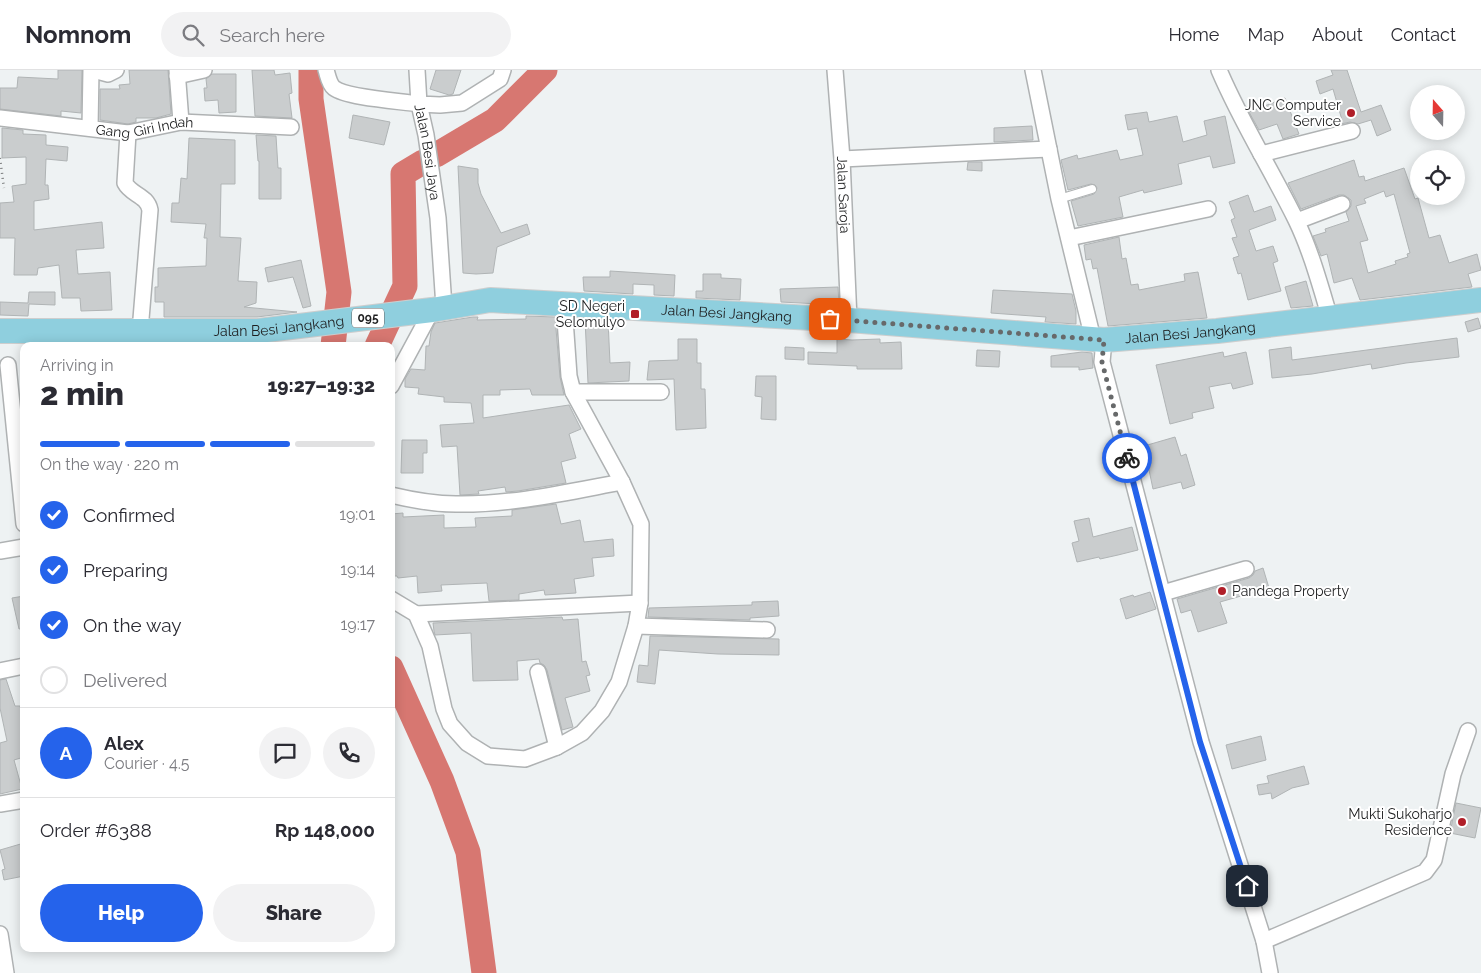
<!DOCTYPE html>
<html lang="en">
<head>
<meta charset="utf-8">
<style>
	body { margin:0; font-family:Raleway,sans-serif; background:#f2f2f3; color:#2b2b33; height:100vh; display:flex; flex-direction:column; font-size:19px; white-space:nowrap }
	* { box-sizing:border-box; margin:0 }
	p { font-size:16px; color:#7c7c81 }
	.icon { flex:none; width:28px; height:28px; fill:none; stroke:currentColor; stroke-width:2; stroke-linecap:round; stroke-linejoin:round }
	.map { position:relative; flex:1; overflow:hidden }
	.side { position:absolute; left:20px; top:272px; width:375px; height:610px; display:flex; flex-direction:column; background:#fff; border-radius:10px; box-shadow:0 2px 12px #0003 }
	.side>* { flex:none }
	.needle { width:32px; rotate:340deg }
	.fabs { position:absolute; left:1410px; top:15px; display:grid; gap:10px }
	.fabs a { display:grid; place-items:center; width:55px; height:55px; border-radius:50%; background:#fff; box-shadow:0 2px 12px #0003; font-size:25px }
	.pin { position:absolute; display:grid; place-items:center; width:42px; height:42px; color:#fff; margin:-21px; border-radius:10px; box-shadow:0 2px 8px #0006 }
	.courier { position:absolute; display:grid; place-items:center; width:50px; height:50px; margin:-25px; border:4px solid #2563eb; border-radius:50%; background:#fff; color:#222; box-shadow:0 1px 6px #0007 }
	.summary em { font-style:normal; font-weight:800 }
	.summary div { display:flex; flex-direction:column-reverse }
	.summary { display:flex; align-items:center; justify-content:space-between; height:85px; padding:0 20px }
	h1 { font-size:32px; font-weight:800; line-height:38px }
	.bar { display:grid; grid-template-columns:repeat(4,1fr); gap:8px 5px; align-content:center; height:60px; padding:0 20px }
	.bar i { height:6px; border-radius:4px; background:#e1e1e2 }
	.bar .current { background:#2563eb }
	.bar p { grid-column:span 4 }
	.line { display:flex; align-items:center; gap:12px; padding:0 20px; border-top:1px solid #e1e1e2 }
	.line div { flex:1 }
	.round { display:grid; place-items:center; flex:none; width:52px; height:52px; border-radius:26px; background:#f2f2f3 }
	ol { padding:0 20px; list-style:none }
	li { display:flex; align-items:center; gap:15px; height:55px }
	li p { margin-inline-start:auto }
	li .icon { padding:5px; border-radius:50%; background:#2563eb; color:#fff; stroke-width:4 }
	li:last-child { color:#7c7c81 }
	li i { width:28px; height:28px; border:2px solid #e1e1e2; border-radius:50% }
	.button { display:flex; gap:10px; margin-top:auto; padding:10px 20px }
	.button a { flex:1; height:58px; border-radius:30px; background:#2563eb; color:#fff; font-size:20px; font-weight:800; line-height:58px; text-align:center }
	.button a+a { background:#f2f2f3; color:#2b2b33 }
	header { display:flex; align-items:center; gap:30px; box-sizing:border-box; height:70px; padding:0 25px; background:#fff; border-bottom:1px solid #e1e1e2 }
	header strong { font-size:24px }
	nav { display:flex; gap:28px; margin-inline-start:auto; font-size:18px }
	.search { width:350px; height:45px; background:#f2f2f3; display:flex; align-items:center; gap:12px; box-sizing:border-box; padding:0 18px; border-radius:28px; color:#7c7c81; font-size:19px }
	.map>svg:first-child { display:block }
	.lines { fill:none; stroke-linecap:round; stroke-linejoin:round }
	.river { stroke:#d77771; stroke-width:25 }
	.building { fill:#cacdce; stroke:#b0b4b5; fill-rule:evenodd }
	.service-casing { stroke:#afb2b3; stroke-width:10 }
	.minor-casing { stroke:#afb2b3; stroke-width:18 }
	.primary-casing { stroke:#cecece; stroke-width:26 }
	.path { stroke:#7c7e7f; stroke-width:2.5; stroke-dasharray:1 4; stroke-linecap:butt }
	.service { stroke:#fff; stroke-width:8 }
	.minor { stroke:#fff; stroke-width:15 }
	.primary { stroke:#8fcfde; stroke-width:24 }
	.done { stroke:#67696a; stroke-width:5; stroke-dasharray:0 9 }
	.route { stroke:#2563eb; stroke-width:6 }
	.poi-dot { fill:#b01e28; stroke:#fff; stroke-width:2 }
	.labels { text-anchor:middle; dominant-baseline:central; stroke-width:4; stroke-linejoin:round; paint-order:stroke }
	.shield { fill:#fff; stroke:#626263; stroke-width:1 }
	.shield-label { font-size:12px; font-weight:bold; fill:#1e1f20 }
	.poi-label { font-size:14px; fill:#1e1f20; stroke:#fff; text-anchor:end }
	.street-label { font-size:14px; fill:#1e1f20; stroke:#fff }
</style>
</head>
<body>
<header>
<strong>Nomnom</strong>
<div class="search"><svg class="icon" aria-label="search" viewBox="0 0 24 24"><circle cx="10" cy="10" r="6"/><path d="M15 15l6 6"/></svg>Search here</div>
<nav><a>Home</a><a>Map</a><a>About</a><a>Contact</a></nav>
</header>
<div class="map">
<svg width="1481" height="903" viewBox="0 0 1481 903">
	<rect width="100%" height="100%" fill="#eef2f3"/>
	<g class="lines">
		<path class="river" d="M311,0V29L339,222L333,276
			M436,85L495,50L545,0
			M377,276L405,216L403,104L423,92
			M391,598L442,711L468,782L484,903"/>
	</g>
	<path class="building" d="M58,0H82L81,43L61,41V46L0,39V18H17L18,7L58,9Z
		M129,0H168L171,44L156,48H136V52L128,54L100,50V19H120L119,15L130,14Z
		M252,0H274L275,5L290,3L292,23L289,24L292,48L255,46Z
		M436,0H461L453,24L449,25L430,19Z
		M1331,0H1347L1361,42L1381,35L1391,60L1377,66L1371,50L1358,54L1350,52L1336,55L1335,52L1342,50L1333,19L1320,24L1316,11L1333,5Z
		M212,4H236V42L219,43L218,30L205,31L204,18H207L206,9Z
		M1285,28L1299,64L1283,69L1277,54L1259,60L1249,42Z
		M1147,42L1149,52L1177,46L1183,72L1207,65L1204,51L1225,46L1235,93L1213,98L1210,86L1178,94L1182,114L1144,123L1143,120L1119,127L1123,147L1078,156L1071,131L1094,124L1097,118L1095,115L1091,114L1068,120L1061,90L1077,85L1078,89L1117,80L1120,90L1143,85L1137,58L1128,60L1125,45Z
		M353,45L390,52L384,75L349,68Z
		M1032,56L1033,70L994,72V58Z
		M2,58L23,60V64L46,65V75L68,77L67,91L46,89L45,115H48L49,129L34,131V160L102,152L104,178L76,180L78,204L110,202L112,240L81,241L80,228H62L59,195L38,198L37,205H14L15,168H0V133L14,132L12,116L26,114V87L2,88Z
		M256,65L276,66L278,98H281V129H259V91H258Z
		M189,68L235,70V114H221L220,167L241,168L238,211L257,212L256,233L244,237L297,242L257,247H164V232H155V217H158V198L206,196L207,168H204L206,154L171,152L172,133H179L181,108L187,109Z
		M1354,90L1359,107L1364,106L1365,111L1404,98L1415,129L1418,128L1429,168L1440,165L1449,193L1477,184L1481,200L1468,204L1472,217L1360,230L1352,208L1334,213L1327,184L1321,186L1313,166L1326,162L1325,159L1349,151L1346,142L1351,136V130L1344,125H1339L1301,139L1288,113ZM1384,121L1386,127L1394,124L1410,183L1407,184L1408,187L1395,191L1396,194L1368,203L1360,172L1368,170L1356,136L1366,133L1364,129Z
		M968,92H982V101L967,100Z
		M458,96L478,99V113L481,124L501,163L527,154L530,164L497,177L493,203L476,204L463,203Z
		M1248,125L1254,142L1271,136L1276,150L1249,160L1256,181L1273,176L1278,191L1273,193L1281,221L1248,230L1241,203L1238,204L1233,188L1239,186L1232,168L1237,167L1231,150L1235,148L1229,132Z
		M1119,167L1122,189L1126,188L1131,215L1138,214L1139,220L1185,211L1184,204L1198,202L1207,248L1108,256L1097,198L1093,199L1091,189L1086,190L1084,175Z
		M301,190L311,236L303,238L293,207L268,212L265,198Z
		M610,201L675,205L674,226L654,225V215L633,214V224L584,221L583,207H610Z
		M703,204H721V208L741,209L740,230L696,228V221H703Z
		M1306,211L1313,236L1291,238L1285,217Z
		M838,217L839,235L781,232L780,219Z
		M993,220L1072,224L1076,241V254L1045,252L1046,247L991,243Z
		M29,222H55V235L29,234L28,246L0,245V232L28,233Z
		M526,246L555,247L560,307L564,325H532L530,319L500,320V325H483V348L569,335L581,359L569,364L576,388L561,392L566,413L518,421L506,422L505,417L478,421L479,424L460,425L457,376L442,377L440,355L474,353L471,333L444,332V327L418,324L419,318L405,317V309L411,299L425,300L426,276H429L431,262L435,253L473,247H478L477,250L526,249Z
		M1478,248L1481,258L1468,262L1465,252Z
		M585,249L608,250L610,293L630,292L629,311L588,313Z
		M1457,268L1459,287L1406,293L1372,299L1371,294L1312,304L1272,308L1269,280L1291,277L1292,290Z
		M678,269H697V293H701V319H705L706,358L676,360L674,309L647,310L649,291L678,290Z
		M837,269L852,270L880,269V273L901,272L902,299H857V296L808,294V282L837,283Z
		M785,277L804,278V290L785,289Z
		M977,280L1000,281L999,297L976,296Z
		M1082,282L1092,283L1093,298L1079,300V297H1051V286Z
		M1223,282L1224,287L1246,282L1253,314L1233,319L1231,313L1209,317L1214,338L1192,343L1193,348L1170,354L1156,295Z
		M756,306H776V350L761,349L762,327L755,326Z
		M1175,367L1181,386L1186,384L1195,415L1183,419L1181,412L1153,419L1144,376Z
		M402,370H427V383H423V403H401Z
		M556,434L561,454L580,450L584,472L613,469L614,486L592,488L594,506L574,509L576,523L545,525L544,520L519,524V530L489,531L487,513L441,515L442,521L418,523L417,506L398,508L397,506H391V444L403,443V447L444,445V458L476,457L475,448L512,446V440Z
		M1089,448L1093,467L1132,457L1138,480L1118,485L1100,489L1099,487L1077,492L1072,473L1079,471L1074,451Z
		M1263,498L1269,518L1220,532L1227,553L1198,562L1191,540L1181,543L1177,529L1249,508L1253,505L1255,501Z
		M1150,522L1156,539L1126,549L1120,529L1133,525L1134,527Z
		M24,526V558L19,559L12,528Z
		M778,531L779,546L750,548V550L648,547L649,538L752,535V532Z
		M562,547L563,550L578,549L582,592L586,591L590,605L586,606L590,621L565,628L573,657L562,660L547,600L544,595L540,593L539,589L517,591L518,610L473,611L471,563L435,565L434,561L433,553Z
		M650,566L779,569V585L718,584L659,580L655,614L637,612L639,595L648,596Z
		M6,609L15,636H20L24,655V687L14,690L22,719L0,724V673L7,671L0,638V610Z
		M1261,666L1266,690L1232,699L1226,675Z
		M1304,696L1309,714L1292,718L1272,729L1271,723L1259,725L1257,715L1269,713L1267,706Z
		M1456,733L1481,738L1475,768L1450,763Z
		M24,773V806L4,810L2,800L5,799L0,780Z"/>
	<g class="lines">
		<g class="service-casing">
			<path id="service" d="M1059,129L1092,119"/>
		</g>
		<g class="minor-casing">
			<g id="minor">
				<path d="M93,0L108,4L116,0"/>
				<path d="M177,0L181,52"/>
				<path id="s1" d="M326,0C328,6 329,14 334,18C347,28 400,31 419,34L426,65L438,148L444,237"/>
				<path d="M417,0L419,34L440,35L462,33L500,9L503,0"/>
				<path id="s2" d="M835,0L842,89L849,250"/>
				<path d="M1033,0L1059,129L1093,269"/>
				<path d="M1219,0C1241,52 1271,99 1296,150C1311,181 1320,215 1330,248"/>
				<path d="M177,6L204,0"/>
				<path id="s3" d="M0,48L128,63L181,52L291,57"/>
				<path d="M90,58L91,0"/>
				<path d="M128,63L125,113C131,125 147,125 150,140L140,261L141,276"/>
				<path d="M1261,84L1352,61"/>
				<path d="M842,89L1049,79"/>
				<path d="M1297,151L1342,134"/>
				<path d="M1069,168L1208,139"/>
				<path d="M1104,270L1102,292L1201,672L1264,871L1270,903"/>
				<path d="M8,295L24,454"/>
				<path d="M391,316L432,240"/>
				<path d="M573,322H661"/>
				<path d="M391,425C412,430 434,434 456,434C512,435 568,422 622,412"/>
				<path d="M0,481L24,477"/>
				<path d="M1163,523L1246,499"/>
				<path d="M391,529L416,544L430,576L444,639L450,654L467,673L488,686L525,689L557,677L582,663L602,641L619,612L636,556L640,533L641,454L622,412L573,322L569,306L564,235"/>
				<path d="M416,544L640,533"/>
				<path d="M636,556L767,560"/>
				<path d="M0,601L24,596"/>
				<path d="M538,602L557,677"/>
				<path d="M0,734L24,730"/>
				<path d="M0,864L6,903"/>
				<path d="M1264,871L1425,802L1434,790L1453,704L1468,661"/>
			</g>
		</g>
		<g class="primary-casing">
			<g id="primary">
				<path id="s4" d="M0,261H258L432,240L490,230L849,250L1104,270L1217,261L1481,230"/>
			</g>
		</g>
		<path class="path" d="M0,88L4,118"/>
		<use href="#service" class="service"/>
		<use href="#minor" class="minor"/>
		<use href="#primary" class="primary"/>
	</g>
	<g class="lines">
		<path class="done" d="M830,249L1104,270L1102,292L1127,388"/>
		<path class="route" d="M1127,388L1200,672L1247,816"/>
	</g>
	<g class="poi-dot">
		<circle cx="1351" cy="43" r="5"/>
		<rect x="630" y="239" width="10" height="10" rx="2.5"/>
		<circle cx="1222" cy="521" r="5"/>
		<circle cx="1462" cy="752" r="5"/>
	</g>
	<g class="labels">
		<rect class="shield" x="352" y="238.5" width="32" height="19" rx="4"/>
		<g class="shield-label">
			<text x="368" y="248">095</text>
		</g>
		<g class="poi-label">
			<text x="1341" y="35">JNC Computer<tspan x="1341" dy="16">Service</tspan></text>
			<text x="625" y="236">SD Negeri<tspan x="625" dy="16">Selomulyo</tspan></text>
			<text x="1232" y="521" text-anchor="start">Pandega Property</text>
			<text x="1452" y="744">Mukti Sukoharjo<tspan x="1452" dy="16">Residence</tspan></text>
		</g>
		<g class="street-label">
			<text stroke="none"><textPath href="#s3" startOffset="146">Gang Giri Indah</textPath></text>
			<text stroke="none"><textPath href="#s1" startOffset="156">Jalan Besi Jaya</textPath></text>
			<text stroke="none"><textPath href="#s2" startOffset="125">Jalan Saroja</textPath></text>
			<text stroke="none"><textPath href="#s4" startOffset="729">Jalan Besi Jangkang</textPath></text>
			<text stroke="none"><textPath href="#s4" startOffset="279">Jalan Besi Jangkang</textPath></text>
			<text stroke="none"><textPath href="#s4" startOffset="1194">Jalan Besi Jangkang</textPath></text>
		</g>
	</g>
</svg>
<div class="fabs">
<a><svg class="needle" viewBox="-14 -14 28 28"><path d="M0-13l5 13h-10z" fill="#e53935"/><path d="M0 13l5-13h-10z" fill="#7c7c81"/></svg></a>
<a><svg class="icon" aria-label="locate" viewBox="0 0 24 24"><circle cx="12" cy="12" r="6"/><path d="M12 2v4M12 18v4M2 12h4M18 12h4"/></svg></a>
</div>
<div class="pin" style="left:830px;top:249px;background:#ea580c"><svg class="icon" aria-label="bag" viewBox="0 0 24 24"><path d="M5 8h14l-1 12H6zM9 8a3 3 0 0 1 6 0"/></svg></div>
<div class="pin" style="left:1247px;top:816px;background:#1f2937"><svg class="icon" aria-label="home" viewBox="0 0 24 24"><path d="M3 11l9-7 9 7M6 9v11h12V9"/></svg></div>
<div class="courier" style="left:1127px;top:388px"><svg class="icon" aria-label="bike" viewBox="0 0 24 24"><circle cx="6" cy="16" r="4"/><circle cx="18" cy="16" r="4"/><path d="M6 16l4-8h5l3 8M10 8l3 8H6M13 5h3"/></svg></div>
<section class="side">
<div class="summary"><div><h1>2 min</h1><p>Arriving in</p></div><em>19:27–19:32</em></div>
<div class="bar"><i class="current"></i><i class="current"></i><i class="current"></i><i></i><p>On the way · 220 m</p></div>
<ol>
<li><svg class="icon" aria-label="check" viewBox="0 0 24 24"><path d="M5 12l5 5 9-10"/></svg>Confirmed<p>19:01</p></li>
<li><svg class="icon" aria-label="check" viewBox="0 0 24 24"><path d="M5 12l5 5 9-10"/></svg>Preparing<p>19:14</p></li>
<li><svg class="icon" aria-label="check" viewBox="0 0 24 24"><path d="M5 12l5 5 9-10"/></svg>On the way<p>19:17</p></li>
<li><i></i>Delivered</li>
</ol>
<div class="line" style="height:90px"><b class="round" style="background:#2563eb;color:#fff">A</b><div><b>Alex</b><p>Courier · 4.5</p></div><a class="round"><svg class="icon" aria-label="chat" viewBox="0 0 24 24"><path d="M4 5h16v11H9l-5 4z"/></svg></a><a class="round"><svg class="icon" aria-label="phone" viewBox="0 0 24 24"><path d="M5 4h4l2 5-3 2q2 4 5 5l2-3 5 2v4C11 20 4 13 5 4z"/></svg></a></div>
<div class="line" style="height:65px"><div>Order #6388</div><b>Rp 148,000</b></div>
<div class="button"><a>Help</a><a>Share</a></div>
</section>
</div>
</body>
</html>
